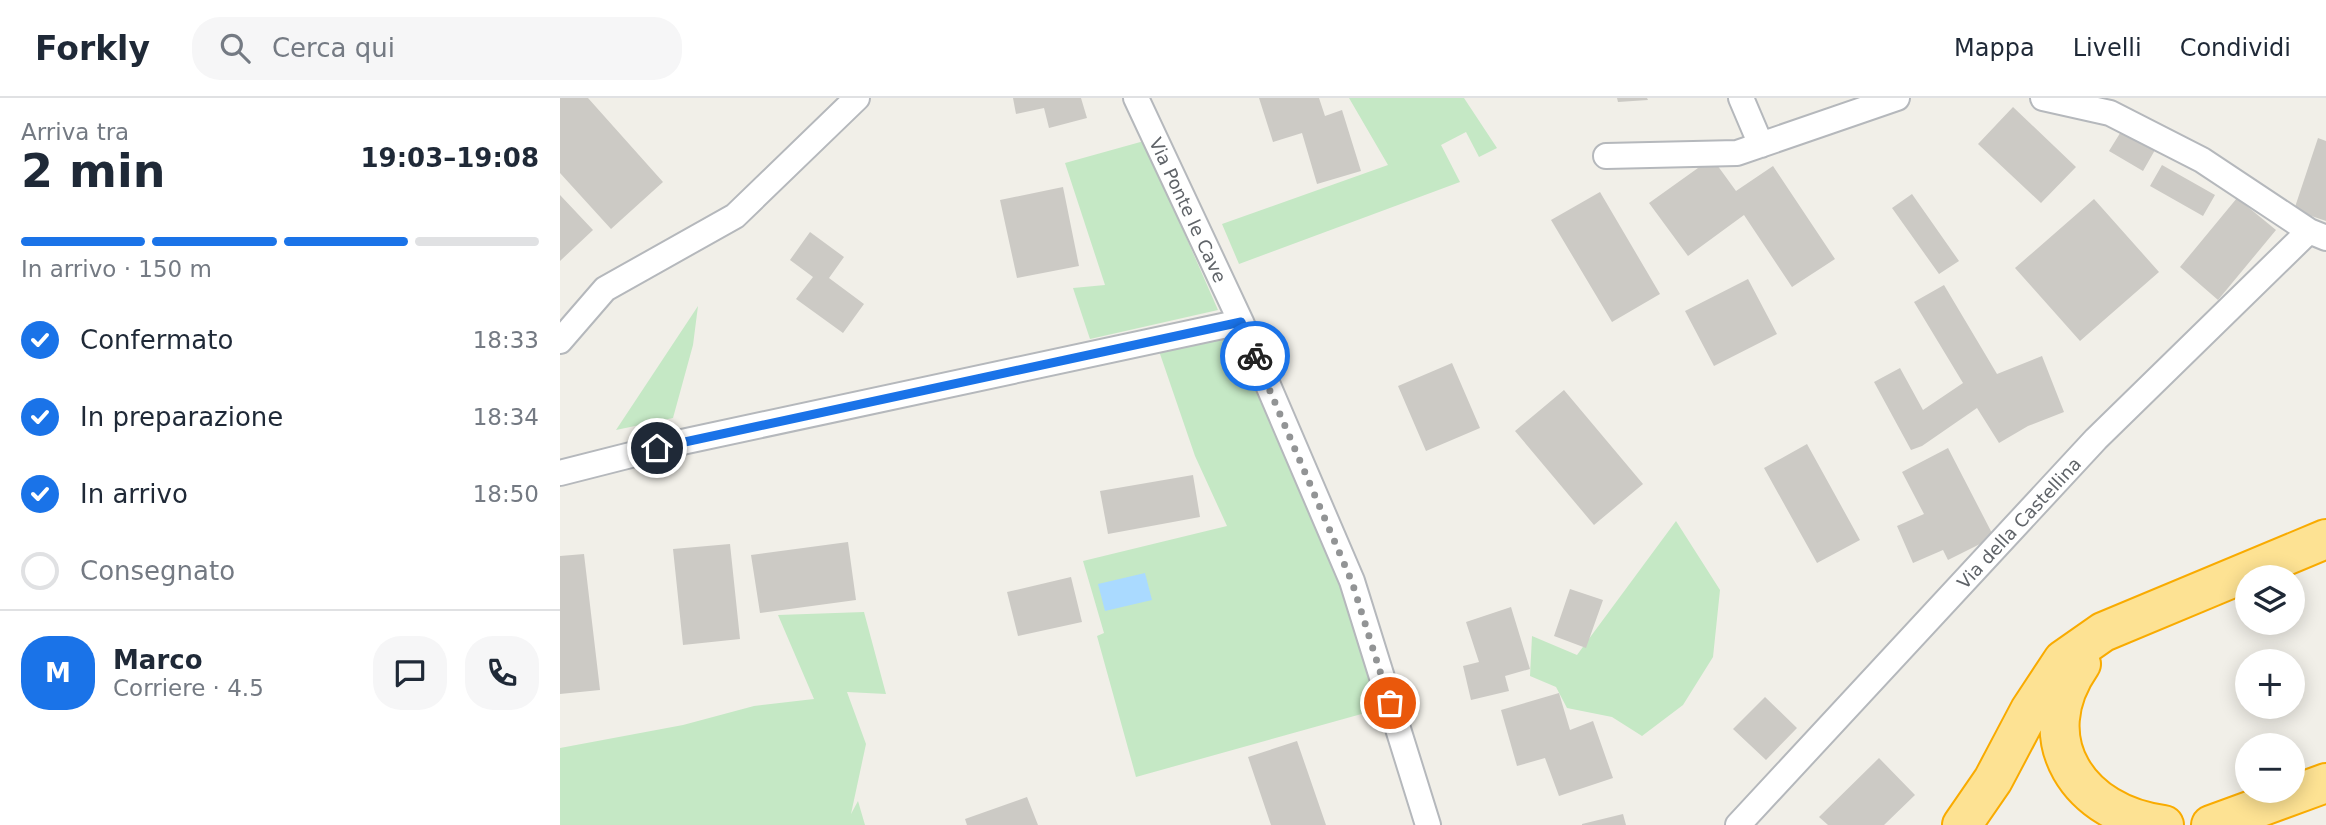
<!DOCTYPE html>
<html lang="it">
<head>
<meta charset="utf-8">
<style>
	body { margin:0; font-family:"DejaVu Sans",sans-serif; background:#f6f6f7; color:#1f2937; height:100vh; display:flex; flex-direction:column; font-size:26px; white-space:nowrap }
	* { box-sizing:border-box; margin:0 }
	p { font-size:23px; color:#747a83 }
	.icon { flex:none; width:38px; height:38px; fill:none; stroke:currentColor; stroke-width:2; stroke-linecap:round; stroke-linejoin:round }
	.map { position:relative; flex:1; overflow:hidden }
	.drawer { display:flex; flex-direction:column; background:#fff; width:560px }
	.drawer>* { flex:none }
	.controls { position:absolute; left:1675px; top:467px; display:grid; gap:14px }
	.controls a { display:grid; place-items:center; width:70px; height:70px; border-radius:50%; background:#fff; box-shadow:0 4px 18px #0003; font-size:35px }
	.pin { position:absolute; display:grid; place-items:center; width:60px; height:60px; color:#fff; margin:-30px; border:4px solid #fff; border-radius:50%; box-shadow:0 2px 7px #0007 }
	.courier { position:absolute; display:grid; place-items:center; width:70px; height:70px; margin:-35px; border:5px solid #1a73e8; border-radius:50%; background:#fff; color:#222; box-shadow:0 2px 9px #0007 }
	.headline em { font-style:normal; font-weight:700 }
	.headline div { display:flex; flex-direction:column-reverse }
	.headline { display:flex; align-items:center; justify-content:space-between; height:119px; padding:0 21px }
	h1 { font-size:46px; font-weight:700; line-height:52px }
	.bar { display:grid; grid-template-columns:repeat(4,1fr); gap:10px 7px; align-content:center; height:84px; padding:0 21px }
	.bar i { height:9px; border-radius:5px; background:#e0e1e3 }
	.bar .on { background:#1a73e8 }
	.bar p { grid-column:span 4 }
	.line { display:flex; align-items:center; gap:18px; padding:0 21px; border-top:2px solid #e0e1e3 }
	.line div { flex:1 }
	.round { display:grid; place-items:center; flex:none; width:74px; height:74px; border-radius:28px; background:#f6f6f7 }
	ol { padding:0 21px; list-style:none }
	li { display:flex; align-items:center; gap:21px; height:77px }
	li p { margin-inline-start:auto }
	li .icon { padding:7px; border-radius:50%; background:#1a73e8; color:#fff; stroke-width:4 }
	li:last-child { color:#747a83 }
	li i { width:38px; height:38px; border:4px solid #e0e1e3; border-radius:50% }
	header { display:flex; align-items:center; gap:42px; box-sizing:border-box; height:98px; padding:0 35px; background:#fff; border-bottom:2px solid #e0e1e3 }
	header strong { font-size:33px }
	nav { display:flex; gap:38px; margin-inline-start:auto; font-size:24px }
	.search { width:490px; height:63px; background:#f6f6f7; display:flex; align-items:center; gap:18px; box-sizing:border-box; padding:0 24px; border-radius:28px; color:#747a83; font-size:26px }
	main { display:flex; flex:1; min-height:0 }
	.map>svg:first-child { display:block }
	.green { fill:#c5e8c5 }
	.water { fill:#aadaff }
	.building { fill:#cccac5 }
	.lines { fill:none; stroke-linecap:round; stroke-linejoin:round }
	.street-casing { stroke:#b5b8bc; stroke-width:28 }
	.highway-casing { stroke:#f9ab00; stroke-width:42 }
	.street { stroke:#fff; stroke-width:24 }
	.highway { stroke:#fde293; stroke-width:38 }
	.done { stroke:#929495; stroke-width:7; stroke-dasharray:0 12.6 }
	.route { stroke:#1a73e8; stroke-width:9 }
	.labels { text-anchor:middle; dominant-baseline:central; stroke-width:5; stroke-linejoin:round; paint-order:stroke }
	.street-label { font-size:18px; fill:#5f6368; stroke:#fff }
</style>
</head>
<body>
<header>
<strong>Forkly</strong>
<div class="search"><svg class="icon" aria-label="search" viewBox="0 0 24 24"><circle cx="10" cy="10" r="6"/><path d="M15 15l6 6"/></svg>Cerca qui</div>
<nav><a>Mappa</a><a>Livelli</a><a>Condividi</a></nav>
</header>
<main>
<section class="drawer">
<div class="headline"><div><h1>2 min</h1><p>Arriva tra</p></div><em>19:03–19:08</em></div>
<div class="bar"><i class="on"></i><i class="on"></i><i class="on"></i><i></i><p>In arrivo · 150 m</p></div>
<ol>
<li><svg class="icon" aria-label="check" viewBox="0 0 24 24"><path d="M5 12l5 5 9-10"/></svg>Confermato<p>18:33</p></li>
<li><svg class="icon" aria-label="check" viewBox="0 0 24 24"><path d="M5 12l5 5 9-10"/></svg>In preparazione<p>18:34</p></li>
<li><svg class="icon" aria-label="check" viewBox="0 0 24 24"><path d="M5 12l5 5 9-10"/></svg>In arrivo<p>18:50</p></li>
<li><i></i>Consegnato</li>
</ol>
<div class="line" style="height:126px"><b class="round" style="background:#1a73e8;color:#fff">M</b><div><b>Marco</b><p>Corriere · 4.5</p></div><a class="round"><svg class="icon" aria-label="chat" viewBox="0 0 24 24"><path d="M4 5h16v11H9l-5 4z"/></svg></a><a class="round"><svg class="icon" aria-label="phone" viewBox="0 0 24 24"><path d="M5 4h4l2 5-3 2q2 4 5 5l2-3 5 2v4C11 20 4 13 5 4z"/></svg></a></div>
</section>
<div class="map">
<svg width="1766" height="727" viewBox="0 0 1766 727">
	<rect width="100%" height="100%" fill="#f1efe8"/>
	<path class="green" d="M789,0H904L937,50L919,59L906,34L881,47L900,84L679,166L662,126L828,67Z
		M584,43L658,212L530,241L513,190L545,187L505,65Z
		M138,208L133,247L113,320L56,332Z
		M678,236L780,482L823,610L576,679L537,538L544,535L523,463L667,428L635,358L599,253Z
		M1116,423L1160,492L1153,559L1123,607L1082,638L1052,619L1007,610L996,589L970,578L972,538L1017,557Z
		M304,514L326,596L287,594L306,646L291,716L298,703L305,727H0V650L123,627L194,608L254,601L218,517Z"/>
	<path class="water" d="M585,475L592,502L545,513L538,486Z"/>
	<path class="building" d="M0,0H28L103,84L51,131L0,75Z
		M453,0H521L527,20L489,30L484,10L456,16Z
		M699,0H759L765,18L782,12L801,73L757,86L742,35L713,44Z
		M1057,0H1087L1088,2L1058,4Z
		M1453,9L1516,69L1481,105L1418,46Z
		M1562,32L1595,52L1583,73L1549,53Z
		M1758,40L1766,43V123L1734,112Z
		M1152,60L1176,93L1213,68L1275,161L1232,189L1184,117L1128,158L1089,105Z
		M1602,67L1655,97L1643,118L1590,88Z
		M503,89L519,168L457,180L440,102Z
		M1040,94L1100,196L1052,224L991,122Z
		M1352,96L1399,163L1379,176L1332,110Z
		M0,97L33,132L0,163Z
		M1677,100L1716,132L1658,202L1620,169Z
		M1534,101L1599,174L1520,243L1455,170Z
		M250,134L284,159L269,180L304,206L283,235L236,201L253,179L230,162Z
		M1188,181L1217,236L1154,268L1125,213Z
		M1384,187L1437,276L1482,258L1504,314L1468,328L1439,345L1417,310L1362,348L1351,352L1314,284L1340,270L1363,312L1403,285L1354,204Z
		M892,265L920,330L866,353L838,288Z
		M1004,292L1083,386L1034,427L955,333Z
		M1247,346L1300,442L1257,465L1204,370Z
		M1388,350L1434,439L1388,462L1383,452L1353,465L1337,428L1364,416L1342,374Z
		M633,377L640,419L548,436L540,393Z
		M288,444L296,502L200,515L191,457Z
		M170,446L180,541L123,547L113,451Z
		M24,456L40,592L0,596V458Z
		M511,479L522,524L458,538L447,494Z
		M1010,491L1043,502L1026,550L994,538Z
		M951,509L970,571L945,578L949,593L911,602L903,568L919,564L906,524Z
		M999,595L1010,632L1033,623L1053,680L999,698L985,660L957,668L941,612Z
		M1205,599L1237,630L1206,662L1173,631Z
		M737,643L766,727H711L688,659Z
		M1319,660L1355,697L1324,727H1268L1259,719Z
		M467,699L478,727H407L405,721Z
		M1063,716L1066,727H1022V726Z"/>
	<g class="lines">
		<g class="street-casing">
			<path id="street" d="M576,0L681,224L792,483L868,727
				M1181,0L1201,47
				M1483,0L1550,15L1642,62L1749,133L1766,140
				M1046,58L1177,55L1337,0
				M0,243L45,191L175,118L297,0
				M0,375L122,344L681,224
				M1178,727L1536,341L1749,133"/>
		</g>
		<g class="highway-casing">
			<path id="highway" d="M1521,566C1468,642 1520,717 1604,727
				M1402,727L1433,682L1470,612L1503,562L1543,534L1766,441
				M1651,727L1766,685"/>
		</g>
		<use href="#street" class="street"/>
		<use href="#highway" class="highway"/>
	</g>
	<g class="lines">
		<path class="done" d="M695,258L792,484L830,605"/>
		<path class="route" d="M97,350L681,224L695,258"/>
	</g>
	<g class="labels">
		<g class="street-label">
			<text transform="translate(628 112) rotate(65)">Via Ponte le Cave</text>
			<text transform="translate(1459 425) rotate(-47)">Via della Castellina</text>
		</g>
	</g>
</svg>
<div class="controls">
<a><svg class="icon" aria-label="layers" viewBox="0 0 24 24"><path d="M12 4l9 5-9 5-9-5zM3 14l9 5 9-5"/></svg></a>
<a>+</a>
<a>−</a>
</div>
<div class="pin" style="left:830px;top:605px;background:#ea580c"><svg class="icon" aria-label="bag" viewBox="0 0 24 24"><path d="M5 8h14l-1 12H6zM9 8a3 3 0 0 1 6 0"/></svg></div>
<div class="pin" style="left:97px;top:350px;background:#1f2937"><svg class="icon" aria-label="home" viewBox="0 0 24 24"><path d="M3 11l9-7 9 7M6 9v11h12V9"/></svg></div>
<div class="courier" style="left:695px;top:258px"><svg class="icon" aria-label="bike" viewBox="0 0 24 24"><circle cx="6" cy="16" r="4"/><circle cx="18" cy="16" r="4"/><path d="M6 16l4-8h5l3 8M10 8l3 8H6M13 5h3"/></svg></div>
</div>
</main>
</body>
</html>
